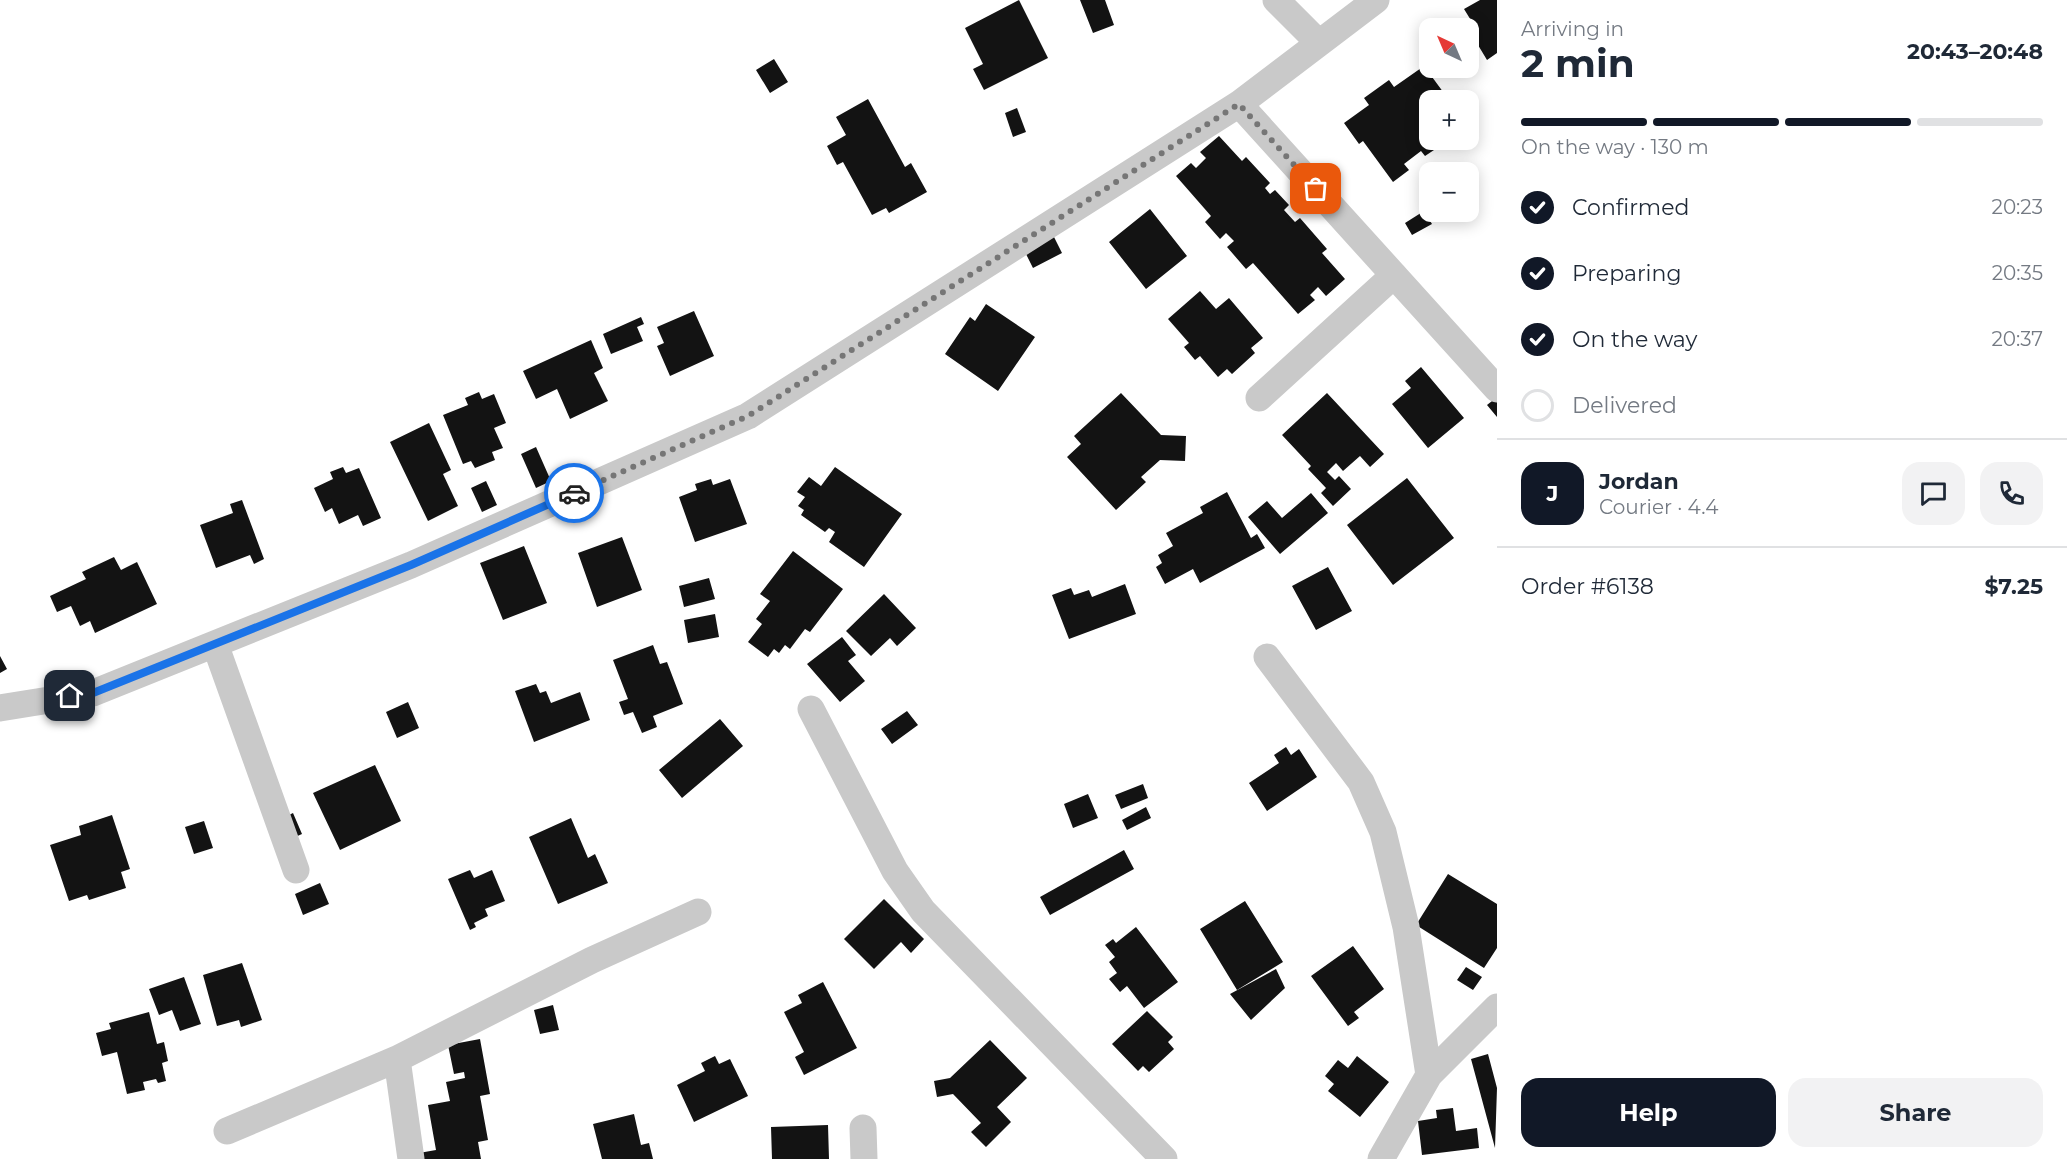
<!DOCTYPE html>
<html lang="en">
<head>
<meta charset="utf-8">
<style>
	body { margin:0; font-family:Montserrat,sans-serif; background:#f2f2f3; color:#1f2937; height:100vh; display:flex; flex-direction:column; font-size:22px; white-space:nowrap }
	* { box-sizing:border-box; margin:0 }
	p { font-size:20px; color:#747a83 }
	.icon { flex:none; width:33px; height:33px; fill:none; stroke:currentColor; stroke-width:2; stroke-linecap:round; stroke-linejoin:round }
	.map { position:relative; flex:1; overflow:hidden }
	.drawer { display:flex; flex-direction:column; background:#fff; width:570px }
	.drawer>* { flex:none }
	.needle { width:39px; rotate:316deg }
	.fabs { position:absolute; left:1419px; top:18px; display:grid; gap:12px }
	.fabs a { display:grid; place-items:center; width:60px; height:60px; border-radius:12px; background:#fff; box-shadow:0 3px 15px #0003; font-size:30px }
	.pin { position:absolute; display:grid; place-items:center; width:51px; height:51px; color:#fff; margin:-26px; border-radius:12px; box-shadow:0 3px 9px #0006 }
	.courier { position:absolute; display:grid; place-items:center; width:60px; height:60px; margin:-30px; border:4px solid #1a73e8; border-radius:50%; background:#fff; color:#222; box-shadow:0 2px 8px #0007 }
	.overview em { font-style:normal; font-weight:700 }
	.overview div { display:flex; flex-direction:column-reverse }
	.overview { display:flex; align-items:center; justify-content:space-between; height:102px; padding:0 24px }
	h1 { font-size:39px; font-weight:700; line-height:45px }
	.bar { display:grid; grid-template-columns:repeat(4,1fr); gap:9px 6px; align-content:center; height:72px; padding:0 24px }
	.bar i { height:8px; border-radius:4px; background:#e0e1e3 }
	.bar .current { background:#111827 }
	.bar p { grid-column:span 4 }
	.line { display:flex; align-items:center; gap:15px; padding:0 24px; border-top:2px solid #e0e1e3 }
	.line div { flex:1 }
	.round { display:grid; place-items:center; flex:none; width:63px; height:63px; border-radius:18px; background:#f2f2f3 }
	ol { padding:0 24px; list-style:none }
	li { display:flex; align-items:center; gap:18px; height:66px }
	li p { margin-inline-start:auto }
	li .icon { padding:6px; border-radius:50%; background:#111827; color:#fff; stroke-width:4 }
	li:last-child { color:#747a83 }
	li i { width:33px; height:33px; border:3px solid #e0e1e3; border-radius:50% }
	.button { display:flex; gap:12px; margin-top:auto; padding:12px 24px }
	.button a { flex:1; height:69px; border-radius:18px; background:#111827; color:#fff; font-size:24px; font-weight:700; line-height:69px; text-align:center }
	.button a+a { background:#f2f2f3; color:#1f2937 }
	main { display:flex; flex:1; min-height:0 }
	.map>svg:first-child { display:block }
	.building { fill:#131313 }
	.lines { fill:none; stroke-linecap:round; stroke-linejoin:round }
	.street { stroke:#c9c9c9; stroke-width:27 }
	.done { stroke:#767676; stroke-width:6; stroke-dasharray:0 10.8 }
	.route { stroke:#1a73e8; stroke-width:8 }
</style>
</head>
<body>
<main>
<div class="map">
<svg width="1497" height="1159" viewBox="0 0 1497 1159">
	<rect width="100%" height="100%" fill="#fff"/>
	<path class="building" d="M1019,0L1048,58L984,90L973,69L983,64L965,28Z
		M1080,0H1105L1114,25L1093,33Z
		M1480,0H1497V53L1487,60L1466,25L1472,22L1464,9Z
		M774,59L788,82L770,93L756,70Z
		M1424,66L1449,100H1430V140H1435L1440,146L1425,156L1421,151L1404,164L1409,170L1393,182L1363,141L1359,144L1344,123L1369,105L1364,98L1389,80L1394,87Z
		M868,99L905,167L911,163L927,192L889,213L886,208L872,215L843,162L837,165L827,146L846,135L836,117Z
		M1017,108L1026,132L1013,137L1005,113Z
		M1219,136L1242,161L1246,157L1270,183L1265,188L1270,194L1275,190L1289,205L1284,210L1295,222L1300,218L1327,249L1322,253L1345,279L1326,296L1318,287L1310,295L1315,300L1298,314L1253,263L1246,269L1227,247L1234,241L1226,233L1220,239L1205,222L1211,216L1176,176L1191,163L1196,168L1206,158L1200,152Z
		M1150,209L1187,256L1146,289L1109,242Z
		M1424,211L1432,224L1412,235L1405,223Z
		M1052,233L1062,253L1033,268L1023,248Z
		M1200,291L1216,309L1229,298L1263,338L1251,348L1255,353L1232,374L1227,369L1218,377L1200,356L1195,360L1184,347L1189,343L1168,319Z
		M986,304L1035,337L998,391L945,354L970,317L975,321Z
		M694,311L714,356L670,376L657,346L664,343L657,327Z
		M641,317L644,324L637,327L643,341L611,354L603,334Z
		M591,340L603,368L594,373L608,401L570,419L557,389L536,399L523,371Z
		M1421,367L1464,418L1428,448L1392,404L1411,388L1405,381Z
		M479,392L482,399L494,394L506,423L494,428L503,448L492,452L495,460L475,468L471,461L463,464L443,415L468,405L465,398Z
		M1121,393L1161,435L1186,436L1185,461L1160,460L1141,477L1146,482L1116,510L1067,457L1081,444L1074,436Z
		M1327,393L1384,454L1370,467L1360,456L1343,471L1336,463L1327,472L1335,480L1339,476L1351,489L1333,506L1321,493L1326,488L1308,469L1311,466L1282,435Z
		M1497,397V417L1487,405Z
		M429,423L451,470L443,474L458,506L428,521L390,442Z
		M536,447L551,481L536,488L521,454Z
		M343,467L346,473L359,468L381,518L363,526L358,515L339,524L332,508L325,512L314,488L333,479L330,472Z
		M835,467L902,514L864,567L829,542L835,532L829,528L825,532L801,515L804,510L798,506L805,497L797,492L809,477L821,486Z
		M1407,478L1454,538L1393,585L1347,525Z
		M711,479L713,485L730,479L747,524L695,542L679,497L697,490L695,484Z
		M486,481L497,505L482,512L471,488Z
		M1227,492L1251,538L1257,534L1265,548L1200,583L1193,569L1165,584L1156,567L1162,563L1158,555L1173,546L1166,533L1203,513L1200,507Z
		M1311,493L1328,513L1280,554L1248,517L1267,501L1282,518Z
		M242,500L264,559L254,564L250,555L216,568L200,525L233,513L230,504Z
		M622,537L642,590L597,607L578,553Z
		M524,546L547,603L503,620L480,563Z
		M793,551L843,589L810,632L805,629L790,649L785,645L779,653L774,649L768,657L748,642L762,624L756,619L770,601L760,594Z
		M114,557L121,570L137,562L157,604L95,633L90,621L80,626L71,606L57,612L50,596L86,579L82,572Z
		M1328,567L1352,611L1316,630L1292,586Z
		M709,578L715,599L684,607L679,586Z
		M1125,584L1136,614L1069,639L1052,595L1071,588L1074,595L1089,590L1092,597Z
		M884,594L916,628L897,646L890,638L871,656L846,631Z
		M715,614L719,637L688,643L684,620Z
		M842,637L856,655L848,661L865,681L840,702L807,664Z
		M653,645L660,664L667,662L683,704L653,716L657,727L642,733L633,712L624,715L619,702L628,699L613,660Z
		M0,656L7,669L0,673Z
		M536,684L540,693L546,691L551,703L580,692L590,720L534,742L515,691Z
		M408,702L419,728L397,738L386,712Z
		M907,711L918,725L892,744L881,729Z
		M720,719L743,746L682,798L659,770Z
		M1286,747L1291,755L1299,749L1317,777L1267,811L1249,783L1279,763L1274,755Z
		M375,765L401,821L340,850L313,793Z
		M1143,784L1148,798L1121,809L1115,795Z
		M1088,794L1098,818L1073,828L1064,804Z
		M1146,807L1151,818L1127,830L1122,820Z
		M293,813L302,834L293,838L285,817Z
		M112,815L130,869L121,872L126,888L89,900L87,895L69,901L50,845L81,835L79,826Z
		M571,818L588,858L595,854L608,883L558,904L529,837Z
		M204,821L213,848L194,854L185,827Z
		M1124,850L1134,869L1050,915L1040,897Z
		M470,870L474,878L492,870L505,901L485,909L488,916L474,923L476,927L470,930L448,879Z
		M1448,874L1497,904V948L1484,968L1416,925Z
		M320,883L329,904L303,915L295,894Z
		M884,899L924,939L911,953L901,942L874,969L844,939Z
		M1245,901L1283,962L1237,990L1200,929Z
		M1136,927L1178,982L1144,1008L1127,986L1120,992L1109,979L1117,973L1109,962L1115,957L1105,945L1113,939L1116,943Z
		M1353,946L1384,989L1354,1012L1359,1018L1348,1026L1311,976Z
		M242,963L262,1020L241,1027L239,1020L217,1026L203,975Z
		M1466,967L1482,977L1473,990L1457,980Z
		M1276,969L1285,988L1251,1020L1230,994Z
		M184,977L201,1024L180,1031L172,1010L159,1015L149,989Z
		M823,982L857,1048L804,1075L795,1057L804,1052L784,1012L802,1003L798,995Z
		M553,1005L559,1030L540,1034L534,1010Z
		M1147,1011L1173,1037L1168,1042L1174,1049L1149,1072L1143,1066L1138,1071L1112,1044Z
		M149,1012L157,1044L164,1042L168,1061L162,1063L166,1081L158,1083L156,1079L143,1082L145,1090L127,1094L117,1052L102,1056L96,1033L111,1029L109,1023Z
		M480,1039L490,1094L480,1096L488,1140L478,1142L481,1159H420L419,1153L436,1150L428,1105L450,1101L446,1082L465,1078L464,1072L454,1074L448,1045Z
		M990,1040L1027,1078L997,1107L1011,1122L986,1147L971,1132L981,1123L953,1094L937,1097L934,1081L950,1078Z
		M1488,1054L1497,1088L1495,1148L1471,1059Z
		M715,1056L719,1064L730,1059L748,1096L694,1122L677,1085L705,1071L701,1063Z
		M1357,1056L1389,1082L1360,1117L1328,1091L1334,1084L1325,1076L1338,1060L1348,1068Z
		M1453,1108L1456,1131L1477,1128L1479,1148L1422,1155L1418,1121L1437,1118L1436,1110Z
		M634,1114L641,1145L649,1143L653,1159H602L593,1124Z
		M828,1125L829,1159H772L771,1127Z"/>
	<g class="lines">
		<path class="street" d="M1276,0L1319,43
			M1239,104L1497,389
			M1259,398L1394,275
			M215,644L296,870
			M1267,657L1361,782L1383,832L1406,927L1429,1075
			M0,708L93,693L411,565L748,416L1239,104L1376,0
			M811,709L895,871L923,911L1164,1159
			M863,1128L864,1159
			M227,1131L397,1059
			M411,1159L397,1059L592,960L698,912
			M1381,1159L1429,1075L1497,1007"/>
	</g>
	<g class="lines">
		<path class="done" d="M574,493L748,416L1239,104L1316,189"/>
		<path class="route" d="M70,696L93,693L411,565L574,493"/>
	</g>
</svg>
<div class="fabs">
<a><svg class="needle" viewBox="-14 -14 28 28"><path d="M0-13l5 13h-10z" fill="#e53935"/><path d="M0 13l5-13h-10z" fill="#747a83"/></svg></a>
<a>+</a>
<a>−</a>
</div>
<div class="pin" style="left:1316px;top:189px;background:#ea580c"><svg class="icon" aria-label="bag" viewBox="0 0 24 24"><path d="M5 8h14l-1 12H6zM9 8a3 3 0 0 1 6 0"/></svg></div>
<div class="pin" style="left:70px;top:696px;background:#1f2937"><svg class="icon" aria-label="home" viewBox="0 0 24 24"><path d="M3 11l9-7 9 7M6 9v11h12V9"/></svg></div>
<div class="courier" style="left:574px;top:493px"><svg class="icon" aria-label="car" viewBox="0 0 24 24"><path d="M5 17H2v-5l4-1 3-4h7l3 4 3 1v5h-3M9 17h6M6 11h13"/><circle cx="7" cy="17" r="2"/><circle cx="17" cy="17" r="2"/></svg></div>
</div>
<section class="drawer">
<div class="overview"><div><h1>2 min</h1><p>Arriving in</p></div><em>20:43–20:48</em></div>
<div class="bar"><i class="current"></i><i class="current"></i><i class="current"></i><i></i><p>On the way · 130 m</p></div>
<ol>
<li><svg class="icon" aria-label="check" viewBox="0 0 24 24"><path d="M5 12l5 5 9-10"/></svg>Confirmed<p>20:23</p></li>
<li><svg class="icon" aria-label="check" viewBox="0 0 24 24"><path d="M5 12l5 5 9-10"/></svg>Preparing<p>20:35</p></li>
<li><svg class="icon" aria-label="check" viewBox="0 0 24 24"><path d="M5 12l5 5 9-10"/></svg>On the way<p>20:37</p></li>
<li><i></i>Delivered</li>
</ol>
<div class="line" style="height:108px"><b class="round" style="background:#111827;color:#fff">J</b><div><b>Jordan</b><p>Courier · 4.4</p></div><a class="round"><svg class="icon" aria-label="chat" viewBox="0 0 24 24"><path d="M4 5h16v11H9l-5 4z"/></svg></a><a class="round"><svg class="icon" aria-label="phone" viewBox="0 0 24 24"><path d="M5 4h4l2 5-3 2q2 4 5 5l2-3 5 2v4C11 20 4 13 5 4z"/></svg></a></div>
<div class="line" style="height:78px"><div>Order #6138</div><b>$7.25</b></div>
<div class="button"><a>Help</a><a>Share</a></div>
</section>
</main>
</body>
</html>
